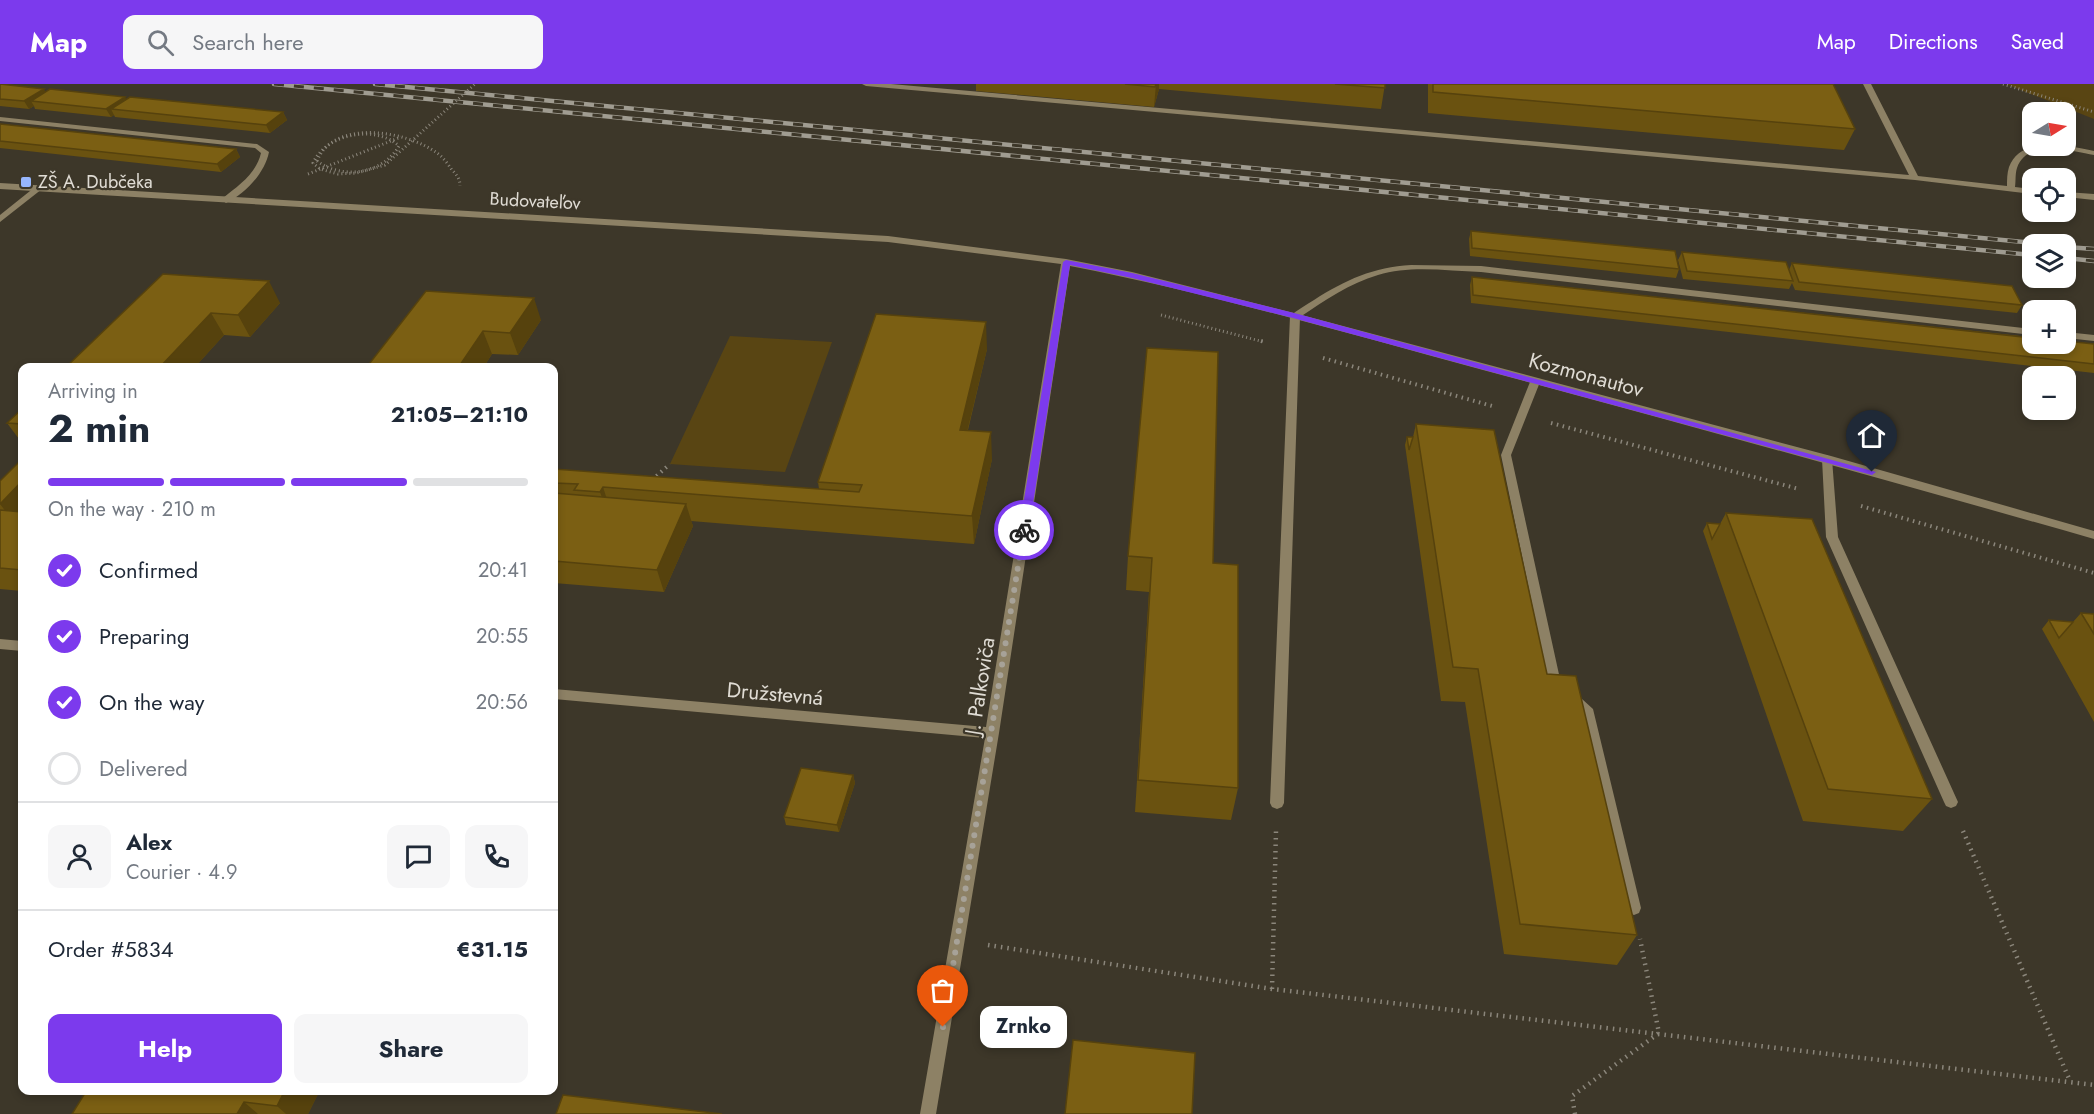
<!DOCTYPE html>
<html lang="en">
<head>
<meta charset="utf-8">
<style>
	body { margin:0; font-family:Jost,sans-serif; background:#f6f6f7; color:#1f2937; height:100vh; display:flex; flex-direction:column; font-size:22px; white-space:nowrap }
	* { box-sizing:border-box; margin:0 }
	p { font-size:20px; color:#747a83 }
	.icon { flex:none; width:33px; height:33px; fill:none; stroke:currentColor; stroke-width:2; stroke-linecap:round; stroke-linejoin:round }
	.map { position:relative; flex:1; overflow:hidden }
	.drawer { position:absolute; left:18px; top:279px; width:540px; height:732px; display:flex; flex-direction:column; background:#fff; border-radius:12px; box-shadow:0 3px 9px #0003 }
	.drawer>* { flex:none }
	.needle { width:39px; rotate:79deg }
	.fabs { position:absolute; left:2022px; top:18px; display:grid; gap:12px }
	.fabs a { display:grid; place-items:center; width:54px; height:54px; border-radius:12px; background:#fff; box-shadow:0 3px 9px #0003; font-size:30px }
	.pin { position:absolute; display:grid; place-items:center; width:51px; height:51px; color:#fff; margin:-62px -26px; border-radius:50% 50% 50% 0; rotate:-45deg; box-shadow:0 0 6px #0007 }
	.pin .icon { rotate:45deg }
	.courier { position:absolute; display:grid; place-items:center; width:60px; height:60px; margin:-30px; border:4px solid #7c3aed; border-radius:50%; background:#fff; color:#222; box-shadow:0 2px 8px #0007 }
	.bubble { position:absolute; height:42px; border-radius:12px; background:#fff; box-shadow:0 3px 9px #0003; font-size:20px; font-weight:700; line-height:42px; text-align:center }
	.summary em { font-style:normal; font-weight:700 }
	.summary div { display:flex; flex-direction:column-reverse }
	.summary { display:flex; align-items:center; justify-content:space-between; height:102px; padding:0 30px }
	h1 { font-size:39px; font-weight:700; line-height:45px }
	.bar { display:grid; grid-template-columns:repeat(4,1fr); gap:9px 6px; align-content:center; height:72px; padding:0 30px }
	.bar i { height:8px; border-radius:4px; background:#e0e1e3 }
	.bar .selected { background:#7c3aed }
	.bar p { grid-column:span 4 }
	.line { display:flex; align-items:center; gap:15px; padding:0 30px; border-top:2px solid #e0e1e3 }
	.line div { flex:1 }
	.round { display:grid; place-items:center; flex:none; width:63px; height:63px; border-radius:12px; background:#f6f6f7 }
	ol { padding:0 30px; list-style:none }
	li { display:flex; align-items:center; gap:18px; height:66px }
	li p { margin-inline-start:auto }
	li .icon { padding:6px; border-radius:50%; background:#7c3aed; color:#fff; stroke-width:4 }
	li:last-child { color:#747a83 }
	li i { width:33px; height:33px; border:3px solid #e0e1e3; border-radius:50% }
	.cta { display:flex; gap:12px; margin-top:auto; padding:12px 30px }
	.cta a { flex:1; height:69px; border-radius:12px; background:#7c3aed; color:#fff; font-size:24px; font-weight:700; line-height:69px; text-align:center }
	.cta a+a { background:#f6f6f7; color:#1f2937 }
	header { display:flex; align-items:center; gap:36px; box-sizing:border-box; height:84px; padding:0 30px; background:#7c3aed; color:#fff }
	header strong { font-size:28px }
	nav { display:flex; gap:33px; margin-inline-start:auto; font-size:21px }
	.search { width:420px; height:54px; background:#f6f6f7; display:flex; align-items:center; gap:15px; box-sizing:border-box; padding:0 21px; border-radius:12px; color:#747a83; font-size:22px }
	.map>svg:first-child { display:block }
	.green { fill:#594513 }
	.lines { fill:none; stroke-linecap:round; stroke-linejoin:round }
	.path-far2 { stroke:#8b867b; stroke-width:3; stroke-dasharray:1 3; stroke-linecap:butt }
	.path-far1 { stroke:#8b867b; stroke-width:4; stroke-dasharray:1.5 4.5; stroke-linecap:butt }
	.path { stroke:#8b867b; stroke-width:4.5; stroke-dasharray:1.5 5; stroke-linecap:butt }
	.lane { fill:#8d8165; fill-rule:evenodd }
	.street { fill:#8d8165; fill-rule:evenodd }
	.rail-casing { stroke:#a09c91; stroke-width:4.5 }
	.rail { stroke:#3d3729; stroke-width:3; stroke-dasharray:10; stroke-linecap:butt }
	.path-bridge { stroke:#8b867b; stroke-width:3; stroke-dasharray:1 3; stroke-linecap:butt }
	.wall { fill:#6a5210 }
	.shaded-wall { fill:#56420d }
	.building { fill:#7b5f13; stroke:#56420d; stroke-width:1.5 }
	.route { fill:#7c3aed }
	.done { stroke:#a7a298; stroke-width:6; stroke-dasharray:0 10.8 }
	.poi-dot { fill:#97b6fd; stroke:#3d3729; stroke-width:2 }
	.labels { text-anchor:middle; dominant-baseline:central; stroke-width:4.5; stroke-linejoin:round; paint-order:stroke }
	.far-poi-label { font-size:18px; fill:#e0dcd4; stroke:#3d3729; text-anchor:start }
	.far-street-label { font-size:18px; fill:#e0dcd4; stroke:#3d3729 }
	.street-label { font-size:21px; fill:#e0dcd4; stroke:#3d3729 }
</style>
</head>
<body>
<header>
<strong>Map</strong>
<div class="search"><svg class="icon" aria-label="search" viewBox="0 0 24 24"><circle cx="10" cy="10" r="6"/><path d="M15 15l6 6"/></svg>Search here</div>
<nav><a>Map</a><a>Directions</a><a>Saved</a></nav>
</header>
<div class="map">
<svg width="2094" height="1030" viewBox="0 0 2094 1030">
	<rect width="100%" height="100%" fill="#3d3729"/>
	<path class="green" d="M2006,0H2094V35Z
		M730,252L832,258L785,388L670,380Z"/>
	<g class="lines">
		<path class="path-far2" d="M2003,0L2094,28
			M317,77C334,34 407,47 437,69C443,73 448,80 452,86C457,91 460,95 460,102
			M308,90L401,53
			M1161,231L1264,258"/>
		<path class="path-far1" d="M1261,257L1264,258
			M1323,274L1492,322
			M1551,339L1799,405
			M652,396L670,380
			M1861,422L2094,489"/>
		<path class="path" d="M1963,747L2070,997
			M988,861L1272,905L2094,1001
			M1272,905L1276,747
			M1575,1030L1572,1012L1659,949L1640,855"/>
		<path class="lane" d="M862,0H891L1909,91L1863,0H1871L1918,92L2007,102C2007,96 2007,89 2009,83C2021,51 2069,61 2094,67V71C2073,67 2027,54 2017,84C2015,90 2016,97 2015,103L2032,105V110L1915,96L866,2Z
			M0,33L257,60L269,68C265,89 245,110 226,119L222,116L223,114C239,101 256,90 261,69L255,64L0,37Z
			M35,103L42,105L0,138V131Z
			M2066,108L2094,110V116L2066,113Z
			M1411,181L1481,182L2032,245V251L1481,188C1448,187 1410,181 1378,191C1350,199 1324,217 1300,233L1284,719L1282,723L1277,725L1272,723L1270,719L1290,232C1297,226 1306,221 1314,216C1345,196 1374,183 1411,181Z
			M2066,248L2094,251V257L2066,254Z
			M1535,295L1540,298L1511,371L1560,595L1593,625L1641,824L1639,829L1634,831L1629,829L1627,824L1581,627L1548,597L1501,371L1530,298Z
			M1827,371L1832,375L1838,453L1958,718L1956,722L1951,724L1946,722L1944,718L1826,453L1822,375Z"/>
		<path class="street" d="M0,99L888,152L1066,175L1132,188L1298,230L1831,372L2094,447V455C1891,397 1687,341 1483,286C1346,249 1209,209 1070,182L999,649L936,1030H920L985,654L554,615V605L986,643L1061,180L888,158L0,105Z
			M0,555L22,557V567L0,565Z"/>
		<g class="rail-casing">
			<path id="rail" d="M274,0L2032,171
				M375,0L2044,160
				M2066,163L2094,165
				M2066,174L2094,177"/>
		</g>
		<use href="#rail" class="rail"/>
		<path class="path-bridge" d="M317,77C342,96 383,90 399,62C375,40 326,50 313,79L320,85L338,90L357,89L385,81L475,0"/>
	</g>
	<path class="wall" d="M0,0L45,8L283,28L287,36L270,49L115,33L114,31L111,33L35,25L34,22L29,25L0,22Z
		M976,0H1385L1381,25L1159,5L1154,23L976,7Z
		M1428,0H1833L1855,45L1844,66L1428,29Z
		M0,40L236,65L240,73L221,88L0,64Z
		M1471,147L1679,185L1676,194L1470,172L1469,155Z
		M1682,168L1789,186L1792,179L2022,221L2017,229L1795,206L1792,199L1789,205L1683,195L1678,176Z
		M163,190L280,219L250,253L224,251L194,284H65Z
		M1472,193L2094,260V289L1471,219L1470,201Z
		M426,207L541,236L518,271L492,270L483,284H366Z
		M987,265L968,346L992,375L974,460L691,437L693,442L664,508L554,499V385L819,405L818,398Z
		M22,325V359L7,339Z
		M1416,340L1547,590L1637,851L1617,881L1504,870L1465,618L1441,617L1405,361L1407,353H1413Z
		M22,375V507L0,505V397Z
		M1726,429L1932,715L1903,747L1803,737L1703,447L1707,439L1720,440Z
		M1128,472L1213,479L1238,704L1231,736L1135,728L1149,508L1126,506Z
		M2081,529L2094,530V638L2042,545L2049,536L2073,538Z
		M853,691L855,699L839,748L786,741L784,733Z
		M87,1006H320L308,1030H72Z"/>
	<path class="shaded-wall" d="M1156,0H1159V5L1154,23Z
		M44,5L48,13L31,17L34,22L29,25L24,17Z
		M125,13L129,20L111,25L114,31L111,33L106,25Z
		M283,28L287,36L270,49L266,41Z
		M236,65L240,73L221,88L217,80Z
		M269,197L280,219L250,253L238,231Z
		M534,214L541,236L518,271L510,249Z
		M211,229L224,251L194,284H159Z
		M986,238L987,265L961,373L960,346Z
		M483,247L492,270L483,284H458Z
		M991,348L992,375L974,460L972,432Z
		M22,397V449L0,420Z
		M603,403L612,431L610,436L600,408Z
		M686,420L693,442L664,508L657,486Z
		M853,691L855,699L839,748L837,741Z
		M285,1006H320L308,1030H286L277,1022Z
		M244,1018L258,1030H237Z"/>
	<path class="building" d="M0,0L44,5L24,17L0,15Z
		M1125,0H1156L1155,3Z
		M1335,0H1385V4Z
		M1433,0H1833L1855,45L1433,8Z
		M50,5L125,13L106,25L31,17Z
		M130,13L283,28L266,41L111,25Z
		M0,40L236,65L217,80L0,57Z
		M1471,147L1675,167L1679,185L1472,164Z
		M1682,168L1786,178L1793,197L1687,187Z
		M1792,179L2012,202L2022,221L1799,198Z
		M163,190L269,197L238,231L211,229L159,284H65Z
		M1472,193L2032,254V260H2066V257L2094,260V280L1473,211Z
		M426,207L534,214L510,249L483,247L458,284H366Z
		M876,230L986,238L960,346L991,348L972,432L603,403L600,408L574,406L578,400L554,399V385L859,408L862,401L818,398Z
		M1147,264L1218,268L1213,479L1238,481V704L1138,696L1152,474L1128,472Z
		M22,325V340L7,339Z
		M1416,340L1494,346L1547,590L1576,592L1637,851L1520,840L1478,585L1453,583Z
		M1407,353H1413L1409,366Z
		M22,375V397L0,420V397Z
		M554,409L686,420L657,486L554,477Z
		M0,426L22,428V486L0,484Z
		M1726,429L1812,435L1932,715L1828,705Z
		M1707,439L1720,440L1712,455Z
		M2081,529L2094,530V550Z
		M2049,536L2073,538L2059,554Z
		M801,684L853,691L837,741L784,733Z
		M1073,956L1195,969L1192,1030H1065Z
		M87,1006H285L277,1022L244,1018L237,1030H72Z
		M563,1011L722,1030H556Z"/>
	<path class="route" d="M1066,176L1132,189L1298,230L1876,388L1872,391L1293,234L1132,194L1070,181L1029,446L1024,449L1019,446L1063,178Z"/>
	<g class="lines">
		<path class="done" d="M943,943L1024,446"/>
	</g>
	<rect class="poi-dot" x="20" y="92" width="12" height="12" rx="3"/>
	<g class="labels">
		<g class="far-poi-label">
			<text x="38" y="98">ZŠ A. Dubčeka</text>
		</g>
		<g class="far-street-label">
			<text transform="translate(535 117) rotate(3)">Budovateľov</text>
		</g>
		<g class="street-label">
			<text transform="translate(1586 291) rotate(15)">Kozmonautov</text>
			<text transform="translate(980 602) rotate(-81)">J. Palkoviča</text>
			<text transform="translate(775 610) rotate(5)">Družstevná</text>
		</g>
	</g>
</svg>
<div class="fabs">
<a><svg class="needle" viewBox="-14 -14 28 28"><path d="M0-13l5 13h-10z" fill="#e53935"/><path d="M0 13l5-13h-10z" fill="#747a83"/></svg></a>
<a><svg class="icon" aria-label="locate" viewBox="0 0 24 24"><circle cx="12" cy="12" r="6"/><path d="M12 2v4M12 18v4M2 12h4M18 12h4"/></svg></a>
<a><svg class="icon" aria-label="layers" viewBox="0 0 24 24"><path d="M12 4l9 5-9 5-9-5zM3 14l9 5 9-5"/></svg></a>
<a>+</a>
<a>−</a>
</div>
<div class="pin" style="left:943px;top:943px;background:#ea580c"><svg class="icon" aria-label="bag" viewBox="0 0 24 24"><path d="M5 8h14l-1 12H6zM9 8a3 3 0 0 1 6 0"/></svg></div>
<div class="pin" style="left:1872px;top:388px;background:#1f2937"><svg class="icon" aria-label="home" viewBox="0 0 24 24"><path d="M3 11l9-7 9 7M6 9v11h12V9"/></svg></div>
<div class="courier" style="left:1024px;top:446px"><svg class="icon" aria-label="bike" viewBox="0 0 24 24"><circle cx="6" cy="16" r="4"/><circle cx="18" cy="16" r="4"/><path d="M6 16l4-8h5l3 8M10 8l3 8H6M13 5h3"/></svg></div>
<div class="bubble" style="left:980px;top:922px;width:87px">Zrnko</div>
<section class="drawer">
<div class="summary"><div><h1>2 min</h1><p>Arriving in</p></div><em>21:05–21:10</em></div>
<div class="bar"><i class="selected"></i><i class="selected"></i><i class="selected"></i><i></i><p>On the way · 210 m</p></div>
<ol>
<li><svg class="icon" aria-label="check" viewBox="0 0 24 24"><path d="M5 12l5 5 9-10"/></svg>Confirmed<p>20:41</p></li>
<li><svg class="icon" aria-label="check" viewBox="0 0 24 24"><path d="M5 12l5 5 9-10"/></svg>Preparing<p>20:55</p></li>
<li><svg class="icon" aria-label="check" viewBox="0 0 24 24"><path d="M5 12l5 5 9-10"/></svg>On the way<p>20:56</p></li>
<li><i></i>Delivered</li>
</ol>
<div class="line" style="height:108px"><a class="round"><svg class="icon" aria-label="person" viewBox="0 0 24 24"><circle cx="12" cy="8" r="4"/><path d="M4 21q1-7 8-7t8 7"/></svg></a><div><b>Alex</b><p>Courier · 4.9</p></div><a class="round"><svg class="icon" aria-label="chat" viewBox="0 0 24 24"><path d="M4 5h16v11H9l-5 4z"/></svg></a><a class="round"><svg class="icon" aria-label="phone" viewBox="0 0 24 24"><path d="M5 4h4l2 5-3 2q2 4 5 5l2-3 5 2v4C11 20 4 13 5 4z"/></svg></a></div>
<div class="line" style="height:78px"><div>Order #5834</div><b>€31.15</b></div>
<div class="cta"><a>Help</a><a>Share</a></div>
</section>
</div>
</body>
</html>
